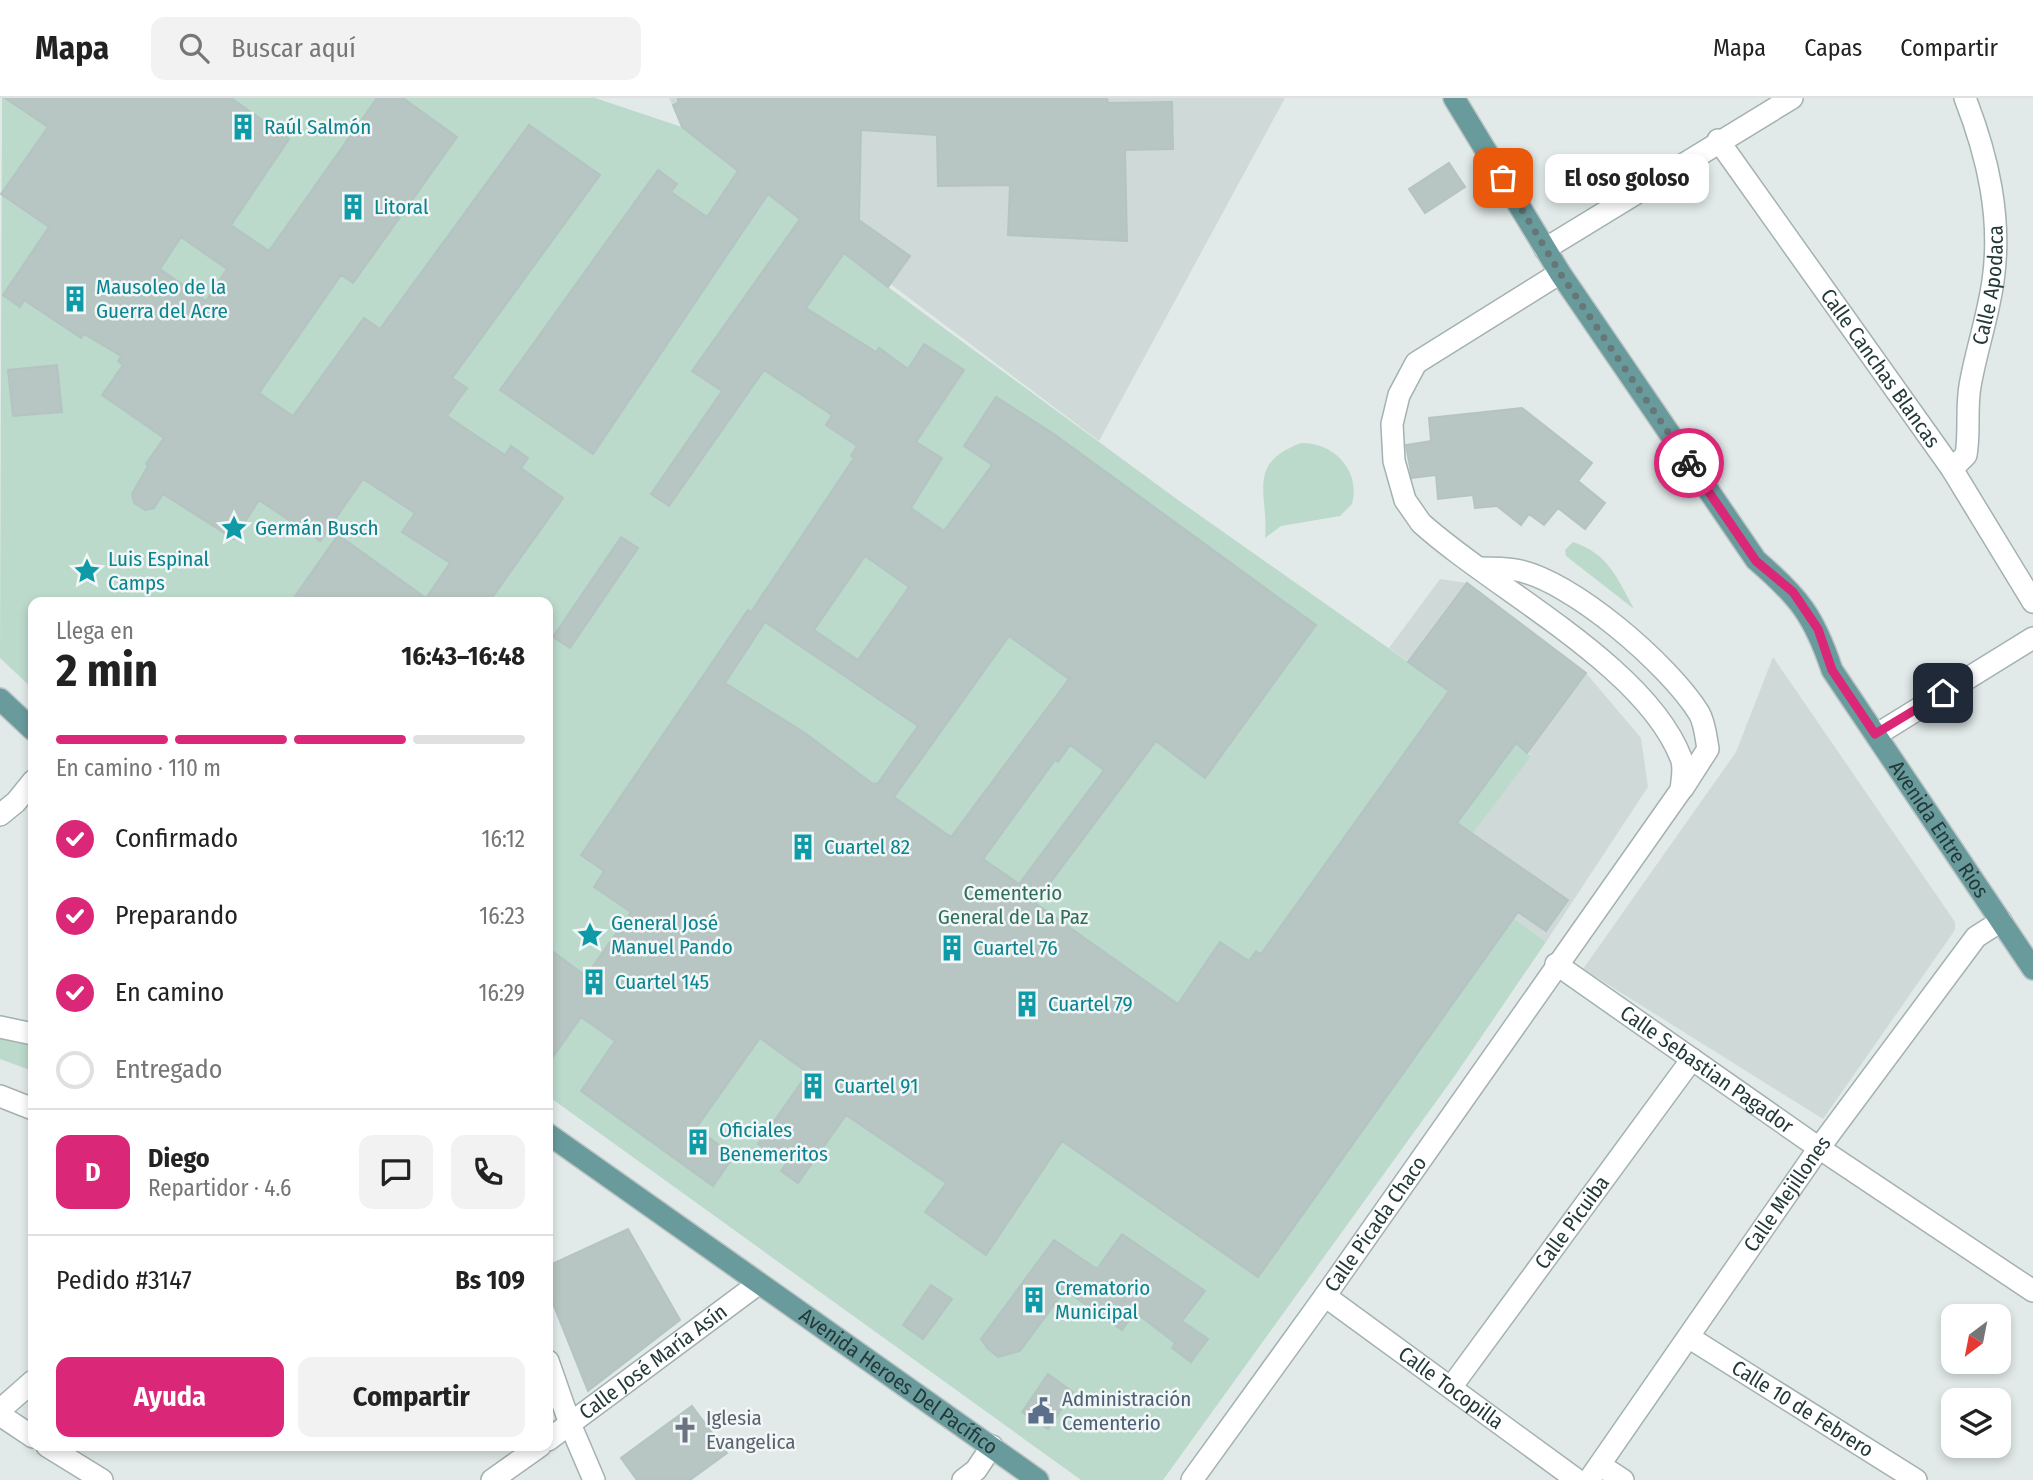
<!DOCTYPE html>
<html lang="es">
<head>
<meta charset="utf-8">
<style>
	body { margin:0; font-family:"Fira Sans Condensed",sans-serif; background:#f2f2f2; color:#222; height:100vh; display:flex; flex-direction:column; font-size:26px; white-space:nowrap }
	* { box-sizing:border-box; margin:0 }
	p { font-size:23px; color:#767676 }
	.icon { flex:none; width:38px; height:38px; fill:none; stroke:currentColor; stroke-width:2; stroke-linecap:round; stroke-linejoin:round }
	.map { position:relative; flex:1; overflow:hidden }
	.panel { position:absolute; left:28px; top:499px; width:525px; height:854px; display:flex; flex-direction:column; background:#fff; border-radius:14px; box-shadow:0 4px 10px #0003 }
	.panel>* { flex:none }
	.needle { width:46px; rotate:212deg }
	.controls { position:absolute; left:1941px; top:1206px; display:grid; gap:14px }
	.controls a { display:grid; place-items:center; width:70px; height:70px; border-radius:14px; background:#fff; box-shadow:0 4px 10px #0003; font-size:35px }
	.pin { position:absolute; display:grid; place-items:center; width:60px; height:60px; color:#fff; margin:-30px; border-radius:14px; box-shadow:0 4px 10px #0006 }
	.courier { position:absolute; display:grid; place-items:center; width:70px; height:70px; margin:-35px; border:5px solid #db2777; border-radius:50%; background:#fff; color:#222; box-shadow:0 2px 9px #0007 }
	.bubble { position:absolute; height:49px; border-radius:14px; background:#fff; box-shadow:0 4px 10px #0003; font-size:23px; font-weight:700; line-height:49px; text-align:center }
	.headline em { font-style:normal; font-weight:700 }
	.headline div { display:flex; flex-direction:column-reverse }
	.headline { display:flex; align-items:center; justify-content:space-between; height:119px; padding:0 28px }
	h1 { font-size:46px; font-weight:700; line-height:52px }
	.bar { display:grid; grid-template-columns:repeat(4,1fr); gap:10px 7px; align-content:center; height:84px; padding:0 28px }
	.bar i { height:9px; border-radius:5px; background:#e0e0e0 }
	.bar .selected { background:#db2777 }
	.bar p { grid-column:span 4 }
	.line { display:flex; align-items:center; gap:18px; padding:0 28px; border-top:2px solid #e0e0e0 }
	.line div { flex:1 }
	.round { display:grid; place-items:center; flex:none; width:74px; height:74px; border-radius:14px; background:#f2f2f2 }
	ol { padding:0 28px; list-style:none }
	li { display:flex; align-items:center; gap:21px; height:77px }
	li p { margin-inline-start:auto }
	li .icon { padding:7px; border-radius:50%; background:#db2777; color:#fff; stroke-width:4 }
	li:last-child { color:#767676 }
	li i { width:38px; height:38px; border:4px solid #e0e0e0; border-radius:50% }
	.primary-button { display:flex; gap:14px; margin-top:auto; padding:14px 28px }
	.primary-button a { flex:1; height:80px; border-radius:14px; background:#db2777; color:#fff; font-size:28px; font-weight:700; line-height:80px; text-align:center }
	.primary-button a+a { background:#f2f2f2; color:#222 }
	header { display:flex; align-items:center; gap:42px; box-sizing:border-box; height:98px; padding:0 35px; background:#fff; border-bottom:2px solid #e0e0e0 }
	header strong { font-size:33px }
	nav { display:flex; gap:38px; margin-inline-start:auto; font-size:24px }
	.search { width:490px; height:63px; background:#f2f2f2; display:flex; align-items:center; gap:18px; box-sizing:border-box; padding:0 24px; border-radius:14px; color:#767676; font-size:26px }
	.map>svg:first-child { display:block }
	.built { fill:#cfdad8 }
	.green { fill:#bbdacc }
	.building { fill:#b7c5c3; stroke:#b4c4c2; stroke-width:2; fill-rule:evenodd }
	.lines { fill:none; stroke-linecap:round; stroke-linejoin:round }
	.minor-casing { stroke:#a4b1b1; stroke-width:24 }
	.major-casing { stroke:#bdc4c4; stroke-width:24 }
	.minor { stroke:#fff; stroke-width:21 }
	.major { stroke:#699b9d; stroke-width:21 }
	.done { stroke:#677; stroke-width:7; stroke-dasharray:0 12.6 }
	.route { stroke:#db2777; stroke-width:9 }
	.labels { text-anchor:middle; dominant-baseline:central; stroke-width:5; stroke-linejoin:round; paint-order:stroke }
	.culture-label { font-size:21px; fill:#0d838f; stroke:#f1f7f6; text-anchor:start }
	.street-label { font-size:21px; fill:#23393a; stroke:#f1f7f6 }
	.park-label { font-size:21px; fill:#306e59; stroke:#f1f7f6 }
	.service-label { font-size:21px; fill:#4e5e75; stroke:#f1f7f6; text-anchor:start }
	.worship-label { font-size:21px; fill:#5b616d; stroke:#f1f7f6; text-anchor:start }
</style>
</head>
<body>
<header>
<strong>Mapa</strong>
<div class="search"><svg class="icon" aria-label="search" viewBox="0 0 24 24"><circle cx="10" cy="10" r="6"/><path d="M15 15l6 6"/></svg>Buscar aquí</div>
<nav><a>Mapa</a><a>Capas</a><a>Compartir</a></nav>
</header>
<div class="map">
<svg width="2033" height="1382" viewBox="0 0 2033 1382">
	<rect width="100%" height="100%" fill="#e1eae9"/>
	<path class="built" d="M669,0H1285L1099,343L682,29Z
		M1440,481L1467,485L1586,575L1641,640L1648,689L1546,844L1449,773V767L1531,657L1465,604L1389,550Z
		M1773,559L1955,824V832L1823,1021L1583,871L1736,654Z"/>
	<path class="green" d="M2,0H595L682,29L888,189L1178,402L1465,604L1531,658L1449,767V773L1546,844L1456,976L1163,1382H1081L548,998V504H33V591L0,560Z
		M1301,345C1334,344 1361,373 1352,406L1340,418L1281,428L1265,440C1269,396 1245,366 1301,345Z
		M1573,444C1609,456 1617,480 1634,511L1566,458L1565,452Z
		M0,939L33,945V973L0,961Z"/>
	<path class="building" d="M5,0H231L289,41L231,127L269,153L377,0H403L457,39L353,185L341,177L259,295L293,318L364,220L380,231L529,27L600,77L452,280L467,290L447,318L505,357L511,348L528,360L521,370L563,400L489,504H291L338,437L426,500L450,465L402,434L415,415L363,381L320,443L259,402L234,441L163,396L154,410L145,412L134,405L132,396L148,368L146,366L164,340L102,297L123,267L118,263L121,258L84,236L81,240L24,202L20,209L3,197L49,129L1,96L48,29ZM181,139L227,171L206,203L160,171Z
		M678,0H1107L1108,5L1172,4L1173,51L1125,52L1127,143L1008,137L1010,87L938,88L937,37L861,32L859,122L910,158L888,189L844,155L806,210L876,254L879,250L908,271L924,246L964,272L916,344L942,360L911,410L944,433L992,367L964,348L996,299L1054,336L1316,527L1205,680L1156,643L1035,805L1178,906L1220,844L1249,863L1256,853L1261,856L1449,593L1408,564L1467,485L1586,575L1527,655L1516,645L1457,725L1568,802L1546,833L1518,814L1258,1179L1062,1043L986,1157L925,1114L946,1085L846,1017L798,1085L781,1073L786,1066L758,1046L808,975L760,940L696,1030L734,1058L713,1088L581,993L615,943L581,919L548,966V850L586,878L631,814L594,789L604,773L581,757L748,512L751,514L854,360L851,358L857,348L826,327L832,317L764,272L669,408L651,396L722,293L692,273L800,121L768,96L593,356L500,292L658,72L677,86L671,94L707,119L738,73L682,29L673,7L678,5ZM865,458L909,489L858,562L814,532ZM765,524L918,628L878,685L873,686L805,635L725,585ZM1009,538L1069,581L951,739L894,699ZM1070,647L1104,672L1019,786L983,761L1055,662L1058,664Z
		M1449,65L1465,89L1425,115L1409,91Z
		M57,267L62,314L13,318L8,272Z
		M1522,310L1592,365L1578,383L1605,405L1585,431L1558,410L1544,427L1529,416L1521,427L1497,408L1475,410L1473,397L1438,401L1436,377L1412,380L1406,347L1431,343L1429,320Z
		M621,439L638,450L570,550L553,539Z
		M628,1131L680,1222L588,1293L548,1193V1168Z
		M1122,1136L1205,1193L1182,1223L1208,1241L1191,1264L1172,1250L1175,1245L1135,1214L1122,1232L1065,1192L1020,1253L998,1259L987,1250L981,1241L1054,1142L1097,1171Z
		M931,1187L952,1201L923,1241L903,1227Z
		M1048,1276L1073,1294L1048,1331L1022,1314Z
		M692,1308L727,1355L690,1382H637L621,1360Z"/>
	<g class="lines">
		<g class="minor-casing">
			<g id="minor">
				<path id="s1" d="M1718,42L1952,371L2033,504"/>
				<path d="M1545,151L1792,0"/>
				<path id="s2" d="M1952,371L1966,357C1970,334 1966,311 1970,288C1976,253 1988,219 1993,183C2002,120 1988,59 1965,0"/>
				<path d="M1479,470C1491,470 1504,470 1516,472C1572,482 1669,567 1699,615C1705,625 1706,640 1708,651L1683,690"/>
				<path d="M1876,637L2033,540"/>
				<path d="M0,717L16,704L33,683"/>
				<path id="s3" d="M1556,866L1819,1050L2033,1193"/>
				<path d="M0,929L33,936"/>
				<path d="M0,998L33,1011"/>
				<path id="s4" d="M1325,1198L1577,1382"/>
				<path id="s5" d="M1690,1240L1916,1382"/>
				<path d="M548,1263L570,1326L594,1382"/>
				<path id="s6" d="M1452,1288L1692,961"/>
				<path d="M0,1312L33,1283"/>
				<path d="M0,1317L33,1339"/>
				<path id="s7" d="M548,1342L758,1186"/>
				<path d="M47,1348L102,1382"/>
				<path d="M1600,1367L1623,1382"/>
				<path d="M492,1382L540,1348"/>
				<path d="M963,1382L976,1372L992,1348"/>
				<path id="s8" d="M1192,1382L1325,1198L1681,692C1682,682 1685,669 1681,660C1645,567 1495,492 1421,425L1405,402L1394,363L1392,326L1399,297L1416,265L1560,175"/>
				<path id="s9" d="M1589,1382L1819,1050L1976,839L2001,823"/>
			</g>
		</g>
		<g class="major-casing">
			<g id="major">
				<path id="s10" d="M1454,0L1560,175L1756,462C1799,499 1814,518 1832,572L2033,871"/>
				<path d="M0,601L33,632"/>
				<path id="s11" d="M548,1036L1038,1382"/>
			</g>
		</g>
		<use href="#minor" class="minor"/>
		<use href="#major" class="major"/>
	</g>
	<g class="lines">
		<path class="done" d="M1503,80L1560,175L1689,365"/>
		<path class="route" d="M1689,365L1756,463L1793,494L1818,531L1832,572L1875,636L1943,595"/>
	</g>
	<defs>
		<g id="building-bare" transform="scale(2.1)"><path d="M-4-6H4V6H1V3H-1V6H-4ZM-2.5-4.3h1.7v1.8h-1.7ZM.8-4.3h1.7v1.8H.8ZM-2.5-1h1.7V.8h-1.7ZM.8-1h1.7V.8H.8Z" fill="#0f9aa8" stroke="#f1f7f6" stroke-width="2.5" paint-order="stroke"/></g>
		<g id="sight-bare" transform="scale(2.1)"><path d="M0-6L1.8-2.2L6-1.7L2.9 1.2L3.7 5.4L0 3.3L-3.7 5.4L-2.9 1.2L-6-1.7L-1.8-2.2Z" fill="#0f9aa8" stroke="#f1f7f6" stroke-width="2.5" paint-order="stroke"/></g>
		<g id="civic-bare" transform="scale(2.1)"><path d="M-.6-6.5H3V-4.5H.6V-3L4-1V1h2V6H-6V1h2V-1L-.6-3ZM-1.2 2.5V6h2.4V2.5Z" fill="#5c6f8a" stroke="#f1f7f6" stroke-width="2.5" paint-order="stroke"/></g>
		<g id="church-bare" transform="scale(2.1)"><path d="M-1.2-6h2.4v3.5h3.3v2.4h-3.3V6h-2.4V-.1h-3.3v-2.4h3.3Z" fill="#6b7280" stroke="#f1f7f6" stroke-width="2.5" paint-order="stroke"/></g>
	</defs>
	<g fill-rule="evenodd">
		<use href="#building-bare" x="243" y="29"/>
		<use href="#building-bare" x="353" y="109"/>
		<use href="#building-bare" x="75" y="201"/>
		<use href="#sight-bare" x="234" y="430"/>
		<use href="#sight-bare" x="87" y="473"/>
		<use href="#building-bare" x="803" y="749"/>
		<use href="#sight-bare" x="590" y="837"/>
		<use href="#building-bare" x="952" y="850"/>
		<use href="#building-bare" x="594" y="884"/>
		<use href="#building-bare" x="1027" y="906"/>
		<use href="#building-bare" x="813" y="988"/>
		<use href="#building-bare" x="698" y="1044"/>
		<use href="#building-bare" x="1034" y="1202"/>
		<use href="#civic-bare" x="1041" y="1313"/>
		<use href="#church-bare" x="685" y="1332"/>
	</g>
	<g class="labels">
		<g class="culture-label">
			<text x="264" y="29">Raúl Salmón</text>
			<text x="374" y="109">Litoral</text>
			<text x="96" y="189">Mausoleo de la<tspan x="96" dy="24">Guerra del Acre</tspan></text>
			<text x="255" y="430">Germán Busch</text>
			<text x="108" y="461">Luis Espinal<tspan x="108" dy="24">Camps</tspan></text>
			<text x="824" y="749">Cuartel 82</text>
			<text x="611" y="825">General José<tspan x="611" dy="24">Manuel Pando</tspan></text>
			<text x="973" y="850">Cuartel 76</text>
			<text x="615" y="884">Cuartel 145</text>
			<text x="1048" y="906">Cuartel 79</text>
			<text x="834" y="988">Cuartel 91</text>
			<text x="719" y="1032">Oficiales<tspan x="719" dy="24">Benemeritos</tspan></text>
			<text x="1055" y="1190">Crematorio<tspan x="1055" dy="24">Municipal</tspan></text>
		</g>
		<g class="street-label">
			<text stroke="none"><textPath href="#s2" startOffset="192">Calle Apodaca</textPath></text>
			<text stroke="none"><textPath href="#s1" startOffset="280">Calle Canchas Blancas</textPath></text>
			<text stroke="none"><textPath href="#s10" startOffset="880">Avenida Entre Rios</textPath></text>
			<text stroke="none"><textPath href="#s3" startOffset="184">Calle Sebastian Pagador</textPath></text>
			<text stroke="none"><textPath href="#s9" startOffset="348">Calle Mejillones</textPath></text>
			<text stroke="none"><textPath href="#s6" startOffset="203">Calle Picuiba</textPath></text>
			<text stroke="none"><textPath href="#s8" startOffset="315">Calle Picada Chaco</textPath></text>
			<text stroke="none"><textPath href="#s7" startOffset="131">Calle José María Asín</textPath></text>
			<text stroke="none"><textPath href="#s11" startOffset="429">Avenida Heroes Del Pacífico</textPath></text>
			<text stroke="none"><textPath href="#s4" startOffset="156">Calle Tocopilla</textPath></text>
			<text stroke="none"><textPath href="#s5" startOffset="133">Calle 10 de Febrero</textPath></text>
		</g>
		<g class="park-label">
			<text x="1013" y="795">Cementerio<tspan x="1013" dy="24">General de La Paz</tspan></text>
		</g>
		<g class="service-label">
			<text x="1062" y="1301">Administración<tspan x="1062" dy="24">Cementerio</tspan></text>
		</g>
		<g class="worship-label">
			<text x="706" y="1320">Iglesia<tspan x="706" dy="24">Evangelica</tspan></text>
		</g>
	</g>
</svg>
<div class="controls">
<a><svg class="needle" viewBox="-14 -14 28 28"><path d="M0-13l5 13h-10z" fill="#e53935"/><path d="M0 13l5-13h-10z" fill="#767676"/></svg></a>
<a><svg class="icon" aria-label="layers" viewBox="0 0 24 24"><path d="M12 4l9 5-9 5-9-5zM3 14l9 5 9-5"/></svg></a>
</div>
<div class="pin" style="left:1503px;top:80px;background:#ea580c"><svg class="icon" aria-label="bag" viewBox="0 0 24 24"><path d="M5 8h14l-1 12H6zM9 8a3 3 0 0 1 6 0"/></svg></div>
<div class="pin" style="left:1943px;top:595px;background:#1f2937"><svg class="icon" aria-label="home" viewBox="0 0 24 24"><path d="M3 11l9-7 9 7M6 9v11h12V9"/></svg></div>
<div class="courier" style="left:1689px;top:365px"><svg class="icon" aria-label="bike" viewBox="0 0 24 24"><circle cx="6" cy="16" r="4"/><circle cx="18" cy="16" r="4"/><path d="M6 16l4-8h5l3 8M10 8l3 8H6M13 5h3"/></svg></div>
<div class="bubble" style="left:1545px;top:56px;width:164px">El oso goloso</div>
<section class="panel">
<div class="headline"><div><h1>2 min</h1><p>Llega en</p></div><em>16:43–16:48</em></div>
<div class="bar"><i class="selected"></i><i class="selected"></i><i class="selected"></i><i></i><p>En camino · 110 m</p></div>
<ol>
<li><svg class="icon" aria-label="check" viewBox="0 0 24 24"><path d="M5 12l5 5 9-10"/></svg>Confirmado<p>16:12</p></li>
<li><svg class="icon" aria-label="check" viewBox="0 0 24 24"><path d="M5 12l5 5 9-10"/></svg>Preparando<p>16:23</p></li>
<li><svg class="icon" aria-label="check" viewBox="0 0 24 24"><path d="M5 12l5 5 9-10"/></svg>En camino<p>16:29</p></li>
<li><i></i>Entregado</li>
</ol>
<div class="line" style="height:126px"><b class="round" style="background:#db2777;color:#fff">D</b><div><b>Diego</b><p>Repartidor · 4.6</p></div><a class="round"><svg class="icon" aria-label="chat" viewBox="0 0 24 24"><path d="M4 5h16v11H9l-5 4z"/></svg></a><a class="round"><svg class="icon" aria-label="phone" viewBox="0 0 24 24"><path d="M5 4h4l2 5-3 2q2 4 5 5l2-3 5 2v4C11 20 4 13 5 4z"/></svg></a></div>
<div class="line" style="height:91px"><div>Pedido #3147</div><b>Bs 109</b></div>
<div class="primary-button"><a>Ayuda</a><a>Compartir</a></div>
</section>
</div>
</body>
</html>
